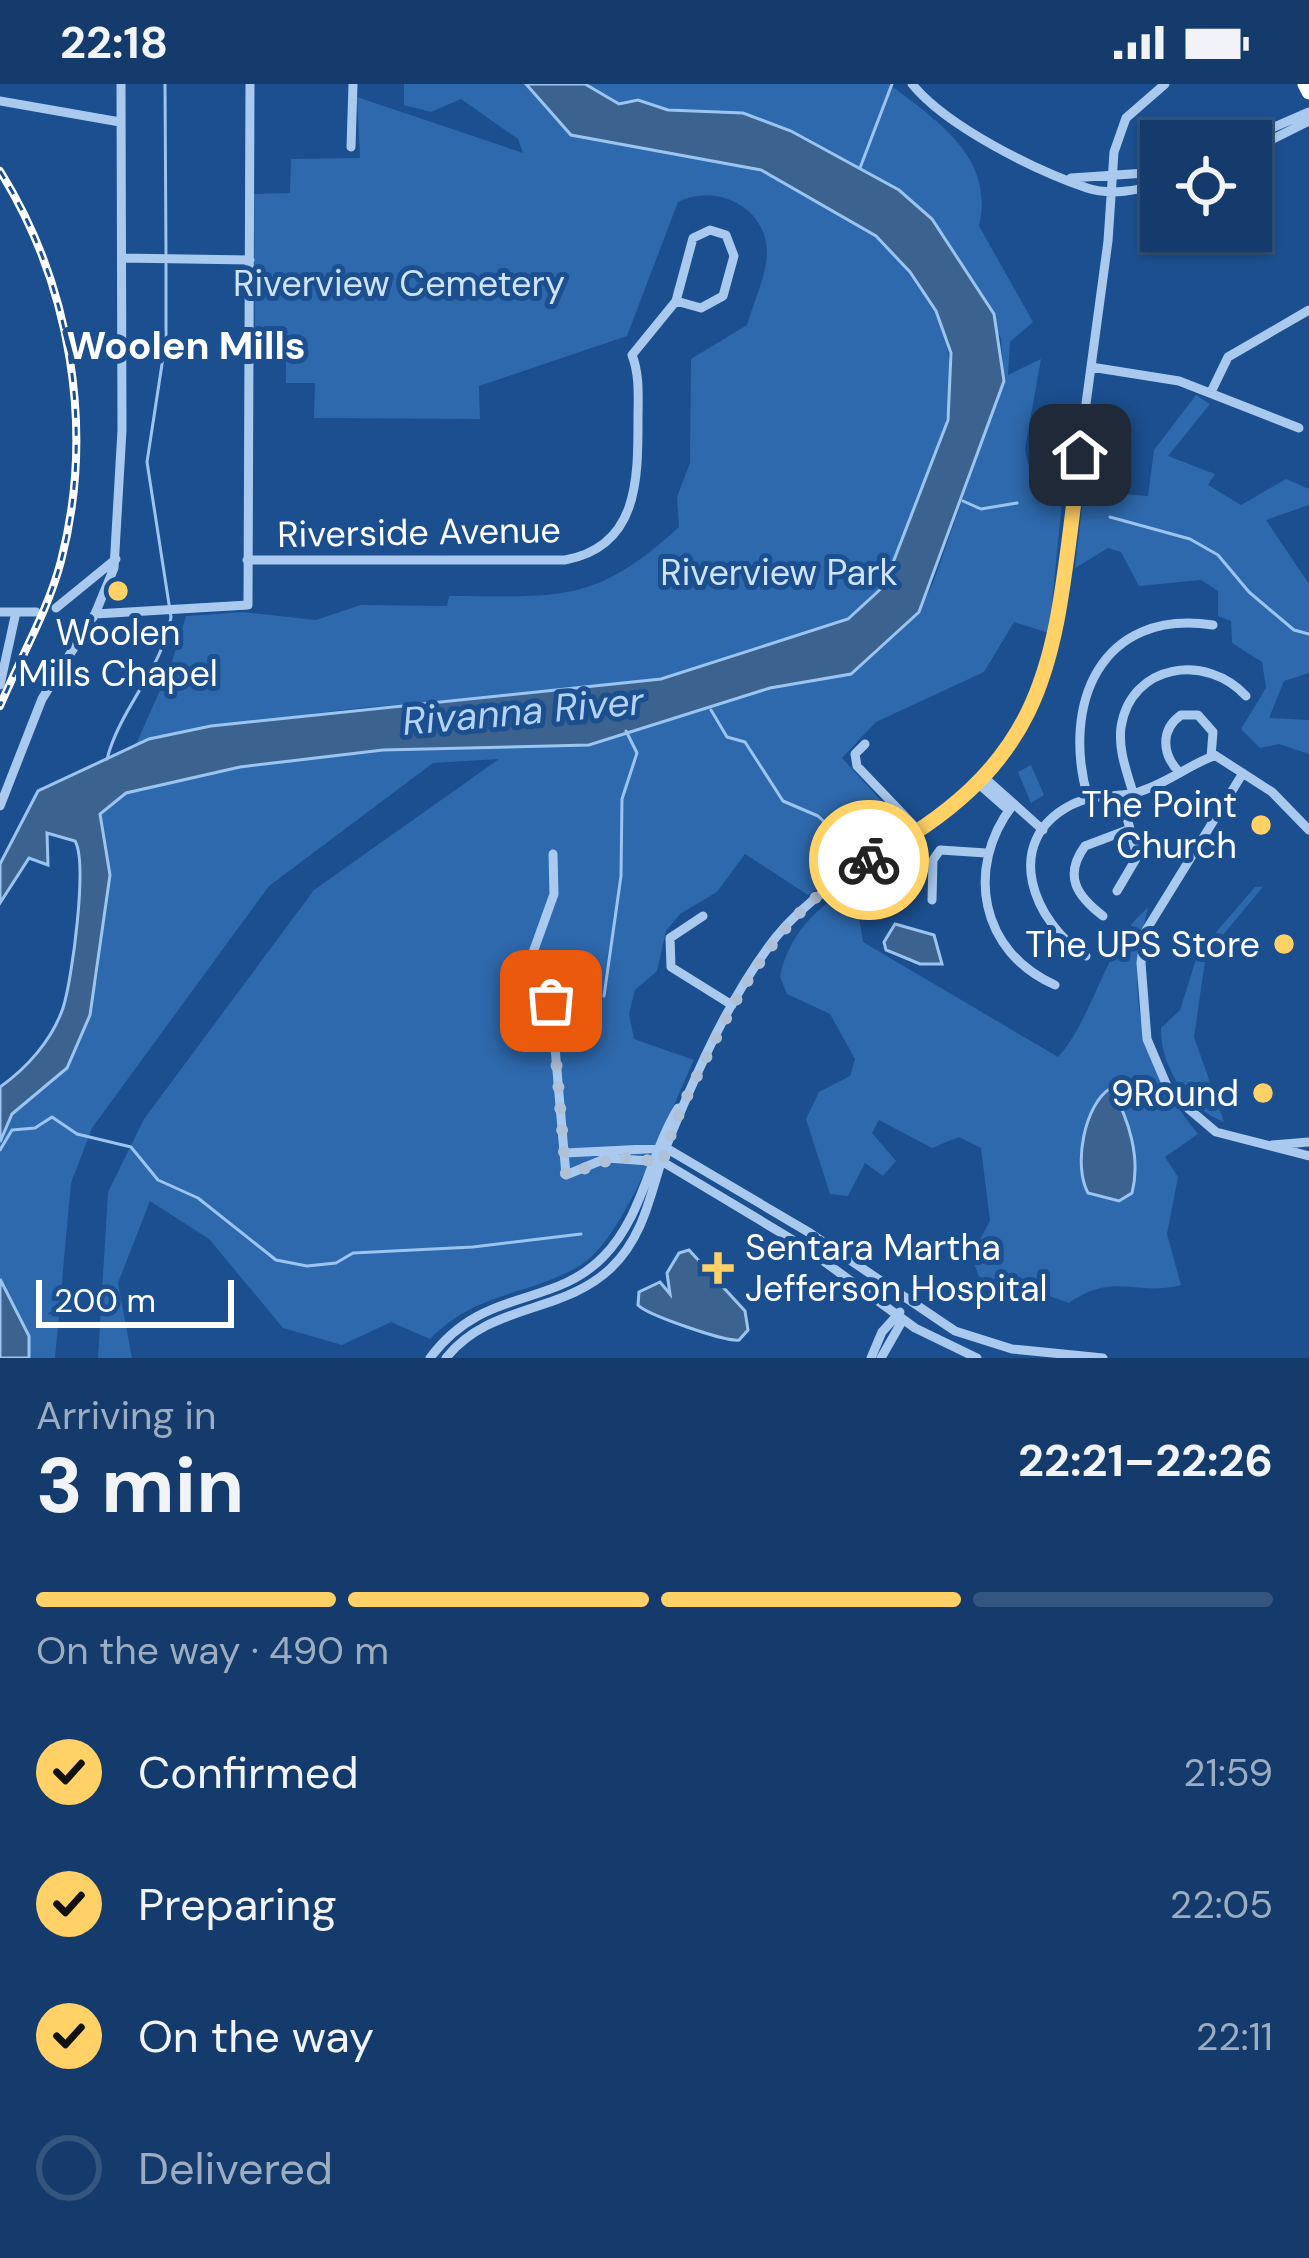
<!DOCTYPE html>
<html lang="en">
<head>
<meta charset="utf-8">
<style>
	body { margin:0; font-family:"DM Sans",sans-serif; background:#1d4271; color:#f1f3f6; height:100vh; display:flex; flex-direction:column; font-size:45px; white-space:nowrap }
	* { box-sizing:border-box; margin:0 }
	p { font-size:39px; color:#9dadc1 }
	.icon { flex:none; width:66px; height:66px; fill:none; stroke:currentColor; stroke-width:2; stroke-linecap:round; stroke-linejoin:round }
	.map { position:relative; height:1274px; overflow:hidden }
	.sheet { display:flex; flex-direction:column; background:#143b6b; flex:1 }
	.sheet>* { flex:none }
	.controls { position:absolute; left:1140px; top:36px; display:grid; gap:24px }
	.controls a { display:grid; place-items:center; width:132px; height:132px; border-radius:0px; background:#143b6b; box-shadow:0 3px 9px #0004,0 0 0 3px #33557e; font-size:60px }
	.scale { position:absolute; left:36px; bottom:30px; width:198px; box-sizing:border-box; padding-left:12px; border:6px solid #fff; border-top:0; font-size:33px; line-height:42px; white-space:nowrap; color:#fff; -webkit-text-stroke:9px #1b4f8f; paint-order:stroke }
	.pin { position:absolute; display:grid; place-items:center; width:102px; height:102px; color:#fff; margin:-51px; border-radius:24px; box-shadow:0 6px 18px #0006 }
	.courier { position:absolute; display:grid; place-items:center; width:120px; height:120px; margin:-60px; border:9px solid #ffd166; border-radius:50%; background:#fff; color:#222; box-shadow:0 3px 15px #0007 }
	.overview em { font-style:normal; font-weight:700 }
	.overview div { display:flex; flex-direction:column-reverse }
	.overview { display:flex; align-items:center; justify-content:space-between; height:204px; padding:0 36px }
	h1 { font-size:78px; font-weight:700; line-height:90px }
	.bar { display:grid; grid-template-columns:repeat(4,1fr); gap:18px 12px; align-content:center; height:144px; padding:0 36px }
	.bar i { height:15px; border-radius:9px; background:#33557e }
	.bar .current { background:#ffd166 }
	.bar p { grid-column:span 4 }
	ol { padding:0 36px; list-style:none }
	li { display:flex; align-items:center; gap:36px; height:132px }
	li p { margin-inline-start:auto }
	li .icon { padding:12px; border-radius:50%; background:#ffd166; color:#111; stroke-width:4 }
	li:last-child { color:#9dadc1 }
	li i { width:66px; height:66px; border:6px solid #33557e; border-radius:50% }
	.status { display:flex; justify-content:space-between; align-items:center; height:84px; padding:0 60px; background:#143b6b; direction:ltr }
	.status svg { height:33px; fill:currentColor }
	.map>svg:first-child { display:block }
	.green { fill:#2e69ad; fill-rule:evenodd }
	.water { fill:#3c6290; stroke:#9cc4f0; stroke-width:3 }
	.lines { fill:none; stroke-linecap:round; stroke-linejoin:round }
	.stream { stroke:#9cc4f0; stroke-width:3 }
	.minor { stroke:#a9c9ee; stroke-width:9 }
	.highway { stroke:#fff; stroke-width:15 }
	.rail-casing { stroke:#fff; stroke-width:8 }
	.rail { stroke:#1b4f8f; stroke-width:3; stroke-dasharray:9; stroke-linecap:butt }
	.done { stroke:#afc1d8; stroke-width:12; stroke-dasharray:0 21.6 }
	.route { stroke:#ffd166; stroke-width:15 }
	.poi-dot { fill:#ffd166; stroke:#1b4f8f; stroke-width:4.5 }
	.labels { text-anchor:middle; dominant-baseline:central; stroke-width:10; stroke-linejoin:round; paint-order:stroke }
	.park-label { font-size:36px; fill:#cfe3fa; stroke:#1b4f8f }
	.street-label { font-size:36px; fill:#fff; stroke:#1b4f8f }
	.poi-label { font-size:36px; fill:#fff; stroke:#1b4f8f; text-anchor:end }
	.neighbourhood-label { font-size:39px; font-weight:bold; fill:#fff; stroke:#1b4f8f }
	.water-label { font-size:39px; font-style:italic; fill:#b5d3f5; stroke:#1b4f8f }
</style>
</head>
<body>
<div class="status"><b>22:18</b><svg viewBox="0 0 49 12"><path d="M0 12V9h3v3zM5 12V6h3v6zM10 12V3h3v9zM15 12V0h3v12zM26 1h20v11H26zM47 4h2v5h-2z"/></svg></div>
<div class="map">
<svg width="1309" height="1274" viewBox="0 0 1309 1274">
	<rect width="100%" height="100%" fill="#1b4f8f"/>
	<path class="green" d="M404,0H526C581,72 616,55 693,70C756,82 834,111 881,157C946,220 968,282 936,369C916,423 901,502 849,534C827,547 795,552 771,560C734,572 697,587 659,595C555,616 447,614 342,626C273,634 205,649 136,660L170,584L186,532L243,528L316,536L361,521L447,522L449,512C559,512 594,521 679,443L677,413L690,379L691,275L747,241C753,220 767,190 767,168C766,122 715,99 678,118L627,252L479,302L480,335L314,334L315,299H286V267L255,265L254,110L290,109L291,75L360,74L357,13L523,69L518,55L461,15L431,28L404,21Z
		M585,0H889C939,38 995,74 979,142L1033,238L1010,258L1008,291L1041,275L1025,365L1028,380L1062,419L1049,549L1014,538L984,588L876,638L842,674L910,748L808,811L745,770L717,808L680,830L666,847L657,887L635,906L629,930L634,955L694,976C668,1029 626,1156 578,1183C526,1212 476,1208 430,1255L391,1238L342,1261L283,1244L209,1155L150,1117L118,1199L132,1274H98L108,1108L144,1035L314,806L499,675L433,679L269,802L92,1044L71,1099L55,1274H29L28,1252L0,1195V1058L11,1030L67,984L97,896L110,791L100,730L126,709L240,683L383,666L589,661L770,604L851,590L919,528L933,499L1004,297L1001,254L932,135L791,47L743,29L668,26L638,16L619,20Z
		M1196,311L1210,320L1168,372L1215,390L1208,401L1241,421L1286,395L1309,405V421L1266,436L1309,500V589L1284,597L1269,634L1309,636V670L1279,660L1260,664L1241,645L1266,604L1262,578L1232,559L1231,537L1218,532V507L1201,496L1139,502L1121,468L1108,464L1075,484L1084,407L1148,412L1154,366Z
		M1031,681L1044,711L1031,719L1018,688Z
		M854,802L863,858L1058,973C1094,934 1109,852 1148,824C1124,914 1141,979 1198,1050L1165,1073L1178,1093L1167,1150L1181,1201C1134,1213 1115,1187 1069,1219L1002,1195H980L971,1172L990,1137L981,1064L959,1053L932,1064L879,1036L872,1049L896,1077L883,1092L865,1079L848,1112L830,1110L806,1035L819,1008L850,992L855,975L830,930L787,910L780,893C788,851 817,822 854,802ZM1113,1006C1130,1043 1147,1084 1119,1117L1088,1109C1070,1071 1095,1039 1113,1006Z
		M1255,803H1263L1206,871L1194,953L1224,1038C1189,1025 1160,983 1161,944L1180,926L1198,869Z"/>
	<path class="water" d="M526,0H585L619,20L638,16L668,26L743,29L791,47L899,106L932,135L994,230L1004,297L919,528L851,590L770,604L589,661L383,666L240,683L126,709L100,730L110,791L90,931L67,984L12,1030L0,1058V1003C27,984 52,956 63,924C72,896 88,779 75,757L47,749L48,781L29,774L0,819V780L38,707L149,655L211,642L661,595L848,535L884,502L948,336L951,269L936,227L910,188L876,152L761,86L571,51Z
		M895,840L934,851L942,880H920L886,866L884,858Z
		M1111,1004C1129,1035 1141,1074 1132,1109L1119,1117L1088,1109C1073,1082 1084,1020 1111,1004Z
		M689,1166L745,1227L748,1246L739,1256C726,1258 647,1231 638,1221L639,1208L660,1198L670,1210L667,1189L679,1169Z
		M0,1195L29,1252V1274H0Z"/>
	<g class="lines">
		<path class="stream" d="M165,0L166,170
			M860,84L892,0
			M963,417L981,425L1017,419
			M1110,433L1190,455L1218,471L1249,508L1294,546L1309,550
			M711,626L727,653L745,658L783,717L818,732L832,745H880
			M107,675C120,624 163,584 171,533L147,378L166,254V180
			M604,912L621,792L622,715L637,669L626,647
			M0,1066L12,1046L35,1044L52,1033L77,1050L131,1063L158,1096L198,1114L276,1176L307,1182L336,1179L353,1169L473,1163L581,1150"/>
		<path class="minor" d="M912,0C947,43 1035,86 1087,104C1111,112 1138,106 1161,100
			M0,17L120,38
			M1242,57L1309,28
			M351,63L353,0
			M1251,66L1309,37
			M1071,94L1161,88
			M122,174L250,176
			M1091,283L1179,297L1299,344
			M1211,308L1228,273L1309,226
			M247,476H565C638,463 638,396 638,336C638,315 640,291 632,271L676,217L701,224L723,212L734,172L726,151L710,146L693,154L676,217
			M56,524L116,475
			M0,528H36
			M95,530L248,521L250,0
			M0,601L16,528
			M865,660L855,670L857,682L920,748
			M1213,670L1272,708L1309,746
			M1243,689L1145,848L1141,879L1147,955L1170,1009L1216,1048L1309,1072
			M986,695L1043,746
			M980,701L1005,723L1012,722
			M1133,709C1127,688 1118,666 1121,643C1131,579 1207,569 1246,612
			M1088,714C1061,621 1100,524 1213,541
			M0,722L42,615L95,530L114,484L122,346L121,0
			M1012,722C965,784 980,868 1055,901
			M553,770L554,810L531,874L551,917L566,1091L607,1074L663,1078L803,1162L915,1244L977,1274
			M1117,807L1137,773L1130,745
			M932,816L933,776L940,766L986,769
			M703,832L670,854L671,883L732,921
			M1103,832C1077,812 1063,792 1085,762L1130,745L1121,711
			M1086,872C1034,839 1000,758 1071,721C1091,710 1113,714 1135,709C1162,702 1186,683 1211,673L1213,648L1198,631H1181C1160,646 1162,670 1179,688
			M1272,1061L1309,1058
			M565,1069L666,1064L810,1149L955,1247L1012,1265L1103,1274
			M430,1274C483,1202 552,1225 603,1173C643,1133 649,1072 678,1024
			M446,1274C490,1219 563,1230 611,1184C649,1147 651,1099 670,1053C698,985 730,912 776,853C815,805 863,783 914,752C991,706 1035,635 1055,549L1108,157L1114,68L1126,34L1165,0
			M871,1274L882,1248L900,1228
			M881,1274L901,1239L899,1230"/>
		<path class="highway" d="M1305,0L1309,8"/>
		<g class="rail-casing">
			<path id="rail" d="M0,87C71,201 95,346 61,477C48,527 20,574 0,622"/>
		</g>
		<use href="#rail" class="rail"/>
	</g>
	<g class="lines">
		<path class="done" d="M551,917L566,1091L618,1073L663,1078C670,1045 687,1012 702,982C743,898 784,823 869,776"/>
		<path class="route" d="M869,776C1062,672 1053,568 1080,371"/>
	</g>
	<g class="poi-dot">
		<circle cx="118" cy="507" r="12"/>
		<circle cx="1261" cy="741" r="12"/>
		<circle cx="1284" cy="860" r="12"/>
		<circle cx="1263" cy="1009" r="12"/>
		<path d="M712 1166h12v12h12v12h-12v12h-12v-12h-12v-12h12z"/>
	</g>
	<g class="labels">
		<g class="park-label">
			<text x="399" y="199">Riverview Cemetery</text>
			<text x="779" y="488">Riverview Park</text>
		</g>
		<g class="street-label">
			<text transform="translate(419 448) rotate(-1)">Riverside Avenue</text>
		</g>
		<g class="poi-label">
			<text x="118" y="548" text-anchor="middle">Woolen<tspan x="118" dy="41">Mills Chapel</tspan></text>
			<text x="1237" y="720">The Point<tspan x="1237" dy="41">Church</tspan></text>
			<text x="1260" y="860">The UPS Store</text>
			<text x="1239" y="1009">9Round</text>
			<text x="745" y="1163" text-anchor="start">Sentara Martha<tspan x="745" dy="41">Jefferson Hospital</tspan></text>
		</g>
		<g class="neighbourhood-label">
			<text x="186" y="261">Woolen Mills</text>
		</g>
		<g class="water-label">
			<text transform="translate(523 627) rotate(-5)">Rivanna River</text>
		</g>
	</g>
</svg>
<div class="controls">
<a><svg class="icon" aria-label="locate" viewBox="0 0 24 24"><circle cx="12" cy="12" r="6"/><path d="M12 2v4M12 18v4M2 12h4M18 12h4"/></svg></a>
</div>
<div class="scale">200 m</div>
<div class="pin" style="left:551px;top:917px;background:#ea580c"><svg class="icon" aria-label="bag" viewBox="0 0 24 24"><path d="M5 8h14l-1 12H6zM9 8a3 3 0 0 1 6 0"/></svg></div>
<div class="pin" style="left:1080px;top:371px;background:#1f2937"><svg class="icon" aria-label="home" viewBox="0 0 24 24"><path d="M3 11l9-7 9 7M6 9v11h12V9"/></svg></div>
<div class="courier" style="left:869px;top:776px"><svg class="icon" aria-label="bike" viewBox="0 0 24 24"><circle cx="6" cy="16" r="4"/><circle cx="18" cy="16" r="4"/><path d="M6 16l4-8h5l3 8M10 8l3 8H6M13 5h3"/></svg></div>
</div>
<section class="sheet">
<div class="overview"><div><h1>3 min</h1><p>Arriving in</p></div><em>22:21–22:26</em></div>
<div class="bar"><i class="current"></i><i class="current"></i><i class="current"></i><i></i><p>On the way · 490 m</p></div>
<ol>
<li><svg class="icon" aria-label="check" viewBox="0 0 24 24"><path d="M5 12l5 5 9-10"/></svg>Confirmed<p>21:59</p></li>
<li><svg class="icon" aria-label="check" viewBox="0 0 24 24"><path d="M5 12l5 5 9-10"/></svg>Preparing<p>22:05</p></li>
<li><svg class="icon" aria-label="check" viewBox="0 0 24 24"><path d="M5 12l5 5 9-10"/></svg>On the way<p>22:11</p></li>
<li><i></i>Delivered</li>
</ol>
</section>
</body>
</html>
